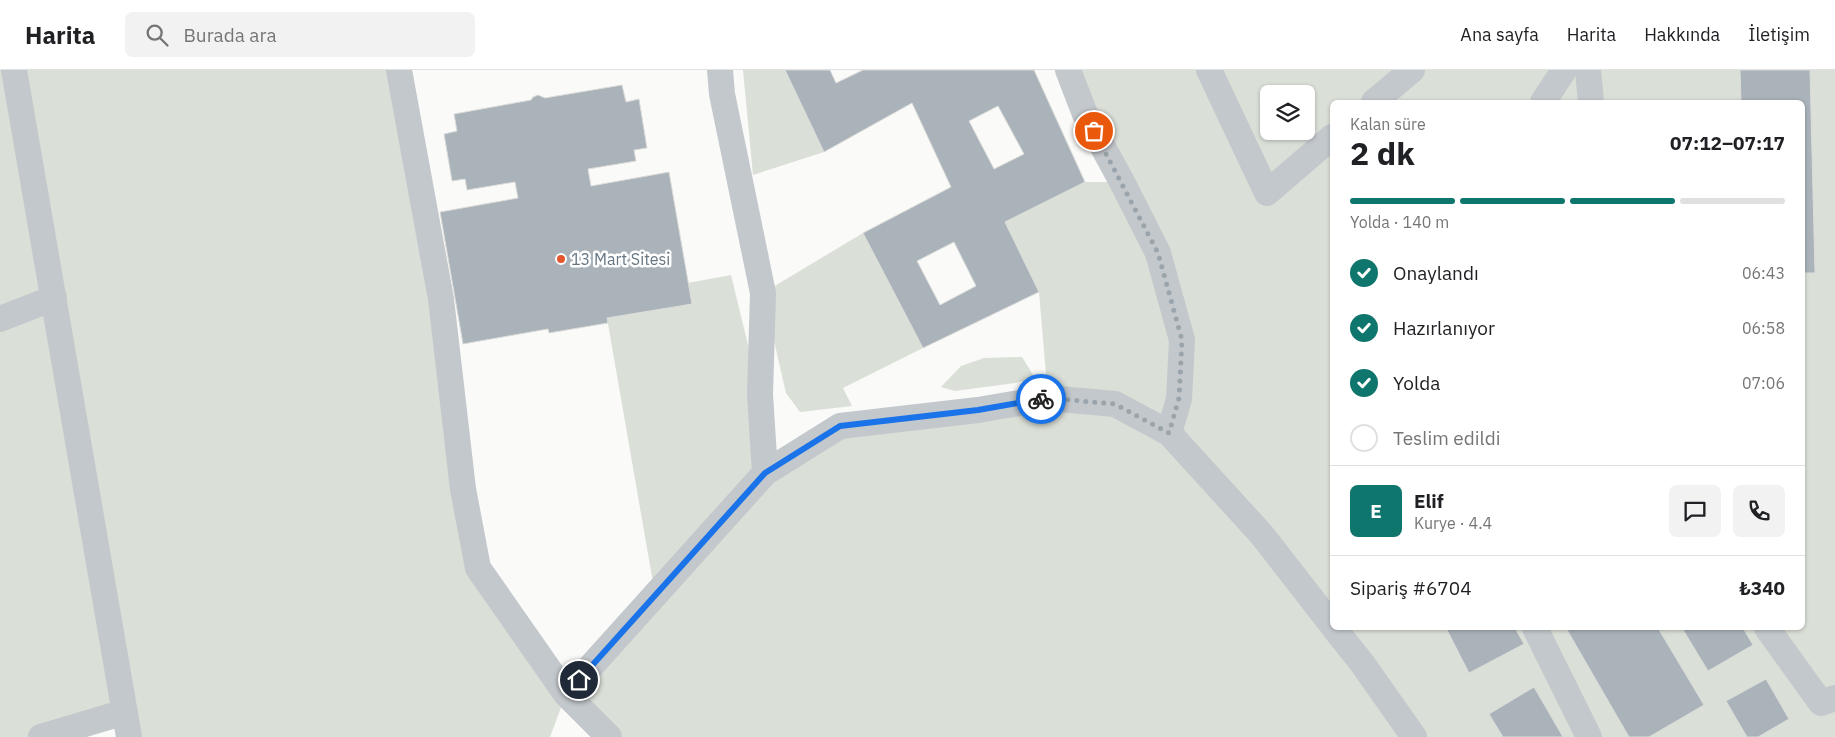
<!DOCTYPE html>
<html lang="tr">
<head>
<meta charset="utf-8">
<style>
	body { margin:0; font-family:"IBM Plex Sans",sans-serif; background:#f2f2f2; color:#202124; height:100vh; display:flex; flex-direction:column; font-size:19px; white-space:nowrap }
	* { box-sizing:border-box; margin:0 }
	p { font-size:16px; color:#757577 }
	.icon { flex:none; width:28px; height:28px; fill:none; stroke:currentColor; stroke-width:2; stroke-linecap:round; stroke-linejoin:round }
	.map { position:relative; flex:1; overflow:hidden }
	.sheet { position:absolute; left:1330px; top:30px; width:475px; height:530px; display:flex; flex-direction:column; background:#fff; border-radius:8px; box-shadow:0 1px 4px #0004 }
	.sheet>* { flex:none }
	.tools { position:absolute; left:1260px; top:15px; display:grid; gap:10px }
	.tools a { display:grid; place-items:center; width:55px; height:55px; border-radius:8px; background:#fff; box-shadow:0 1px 4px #0004; font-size:25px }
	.pin { position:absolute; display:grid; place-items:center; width:42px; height:42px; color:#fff; margin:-21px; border:2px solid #fff; border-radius:50%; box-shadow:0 1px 5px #0007 }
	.courier { position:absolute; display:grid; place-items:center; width:50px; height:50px; margin:-25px; border:4px solid #1a73e8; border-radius:50%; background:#fff; color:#222; box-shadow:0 1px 6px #0007 }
	.headline em { font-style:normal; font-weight:700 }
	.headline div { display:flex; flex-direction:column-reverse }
	.headline { display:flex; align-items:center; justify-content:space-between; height:85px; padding:0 20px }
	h1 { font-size:32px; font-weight:700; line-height:38px }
	.bar { display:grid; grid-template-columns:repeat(4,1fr); gap:8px 5px; align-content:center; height:60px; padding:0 20px }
	.bar i { height:6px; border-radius:4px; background:#e0e0e0 }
	.bar .active { background:#0f766e }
	.bar p { grid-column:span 4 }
	.line { display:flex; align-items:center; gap:12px; padding:0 20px; border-top:1px solid #e0e0e0 }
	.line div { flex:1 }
	.round { display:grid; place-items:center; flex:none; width:52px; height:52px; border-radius:8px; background:#f2f2f2 }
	ol { padding:0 20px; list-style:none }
	li { display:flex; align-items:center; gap:15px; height:55px }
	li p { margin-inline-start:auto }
	li .icon { padding:5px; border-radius:50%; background:#0f766e; color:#fff; stroke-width:4 }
	li:last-child { color:#757577 }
	li i { width:28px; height:28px; border:2px solid #e0e0e0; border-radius:50% }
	header { display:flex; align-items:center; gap:30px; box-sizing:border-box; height:70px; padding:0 25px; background:#fff; border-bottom:1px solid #e0e0e0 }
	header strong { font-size:24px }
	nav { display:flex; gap:28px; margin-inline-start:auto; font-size:18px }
	.search { width:350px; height:45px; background:#f2f2f2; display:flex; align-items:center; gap:12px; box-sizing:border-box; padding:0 18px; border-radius:8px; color:#757577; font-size:19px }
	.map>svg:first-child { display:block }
	.green { fill:#dadfd7; fill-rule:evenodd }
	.building { fill:#aab3b9; stroke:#dcdcda; fill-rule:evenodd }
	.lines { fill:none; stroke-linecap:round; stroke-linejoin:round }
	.minor { stroke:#c3c8cc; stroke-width:26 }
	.done { stroke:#99a4ac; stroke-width:5; stroke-dasharray:0 9 }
	.route { stroke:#1a73e8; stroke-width:6 }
	.poi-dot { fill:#e4572e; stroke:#fff; stroke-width:2 }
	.labels { text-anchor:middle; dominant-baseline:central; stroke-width:5; stroke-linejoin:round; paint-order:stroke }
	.poi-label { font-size:16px; fill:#657683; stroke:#fff; text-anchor:start }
</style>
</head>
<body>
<header>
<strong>Harita</strong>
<div class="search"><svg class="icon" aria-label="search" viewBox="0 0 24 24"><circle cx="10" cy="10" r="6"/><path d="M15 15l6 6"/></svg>Burada ara</div>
<nav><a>Ana sayfa</a><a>Harita</a><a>Hakkında</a><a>İletişim</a></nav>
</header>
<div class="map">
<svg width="1835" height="667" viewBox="0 0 1835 667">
	<rect width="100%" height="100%" fill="#fafaf8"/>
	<path class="green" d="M0,0H399L478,497L566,623L655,524L607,248L692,234L688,213L731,205L760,324L765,402L840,356L1048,328L1039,222L1005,152L1085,112H1122L1068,0H1835V667H609L566,624L550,667H129L125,643L41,667H0ZM1269,24H1306V61H1269ZM1332,32H1802V558H1332Z
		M743,0H785L824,82L753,105Z
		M863,163L923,278L843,318L852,336L800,342L786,323L763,223Z
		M1022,287L1035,308L1015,313L955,321L941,317L961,296L984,288Z"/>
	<path class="building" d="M785,0H830L836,13L863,0H1034L1085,112L1005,152L1039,222L923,278L863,163L951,117L912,33L824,82ZM998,36L1024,84L994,99L969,51ZM954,172L976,216L940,235L917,191Z
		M1740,0H1810L1815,203H1802V32H1741Z
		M622,15L626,32L639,29L647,78L634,80L636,91L588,99L591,116L669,102L692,234L607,248L608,253L549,263L548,259L463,274L440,142L518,128L515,112L467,120L465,109L452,111L444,64L457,61L454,44L531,30L533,27L538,25L545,28Z
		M1446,558H1515L1524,574L1469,603Z
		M1566,558H1658L1704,635L1649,667H1629Z
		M1682,558H1743L1753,575L1708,601Z
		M1766,609L1789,649L1758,667H1747L1726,631Z
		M1534,617L1563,667H1503L1489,644Z"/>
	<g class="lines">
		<path class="minor" d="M14,0L129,667
			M399,0L441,229L463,419L478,498L566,624
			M720,0L722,24L763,223L760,324L765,403
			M1068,0L1085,44L1122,112L1158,183L1182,270L1179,329L1169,363L1262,465L1332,555
			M1209,0L1267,123L1332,67
			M1588,0L1591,32
			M1374,32L1412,0
			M1543,32L1564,0
			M0,249L54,228
			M1334,558L1362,593L1414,667
			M1535,558L1589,667
			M1767,558L1821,633L1835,628
			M41,667L125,642
			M609,667L566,624L765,403L840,356L978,340L1048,328L1115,334L1169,363"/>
	</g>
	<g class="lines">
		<path class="done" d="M1041,329L1048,328L1115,334L1169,363L1179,328L1182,270L1158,183L1094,61"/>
		<path class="route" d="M579,610L765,403L840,356L978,340L1041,329"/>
	</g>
	<circle class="poi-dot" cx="561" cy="189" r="5"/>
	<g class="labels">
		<g class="poi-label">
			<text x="571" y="189">13 Mart Sitesi</text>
		</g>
	</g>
</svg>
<div class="tools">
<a><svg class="icon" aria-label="layers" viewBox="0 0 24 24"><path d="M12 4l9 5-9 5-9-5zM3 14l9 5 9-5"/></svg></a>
</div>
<div class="pin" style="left:1094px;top:61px;background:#ea580c"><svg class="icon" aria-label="bag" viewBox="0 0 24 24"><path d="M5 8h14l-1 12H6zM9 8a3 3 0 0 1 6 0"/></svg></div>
<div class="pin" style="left:579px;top:610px;background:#1f2937"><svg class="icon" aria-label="home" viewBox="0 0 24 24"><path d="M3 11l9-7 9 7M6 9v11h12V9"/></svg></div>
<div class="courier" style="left:1041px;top:329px"><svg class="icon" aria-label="bike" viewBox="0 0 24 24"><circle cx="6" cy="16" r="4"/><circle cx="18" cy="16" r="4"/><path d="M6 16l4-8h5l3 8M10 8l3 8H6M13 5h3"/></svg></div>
<section class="sheet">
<div class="headline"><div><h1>2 dk</h1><p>Kalan süre</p></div><em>07:12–07:17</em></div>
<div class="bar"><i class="active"></i><i class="active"></i><i class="active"></i><i></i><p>Yolda · 140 m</p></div>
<ol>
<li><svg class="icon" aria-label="check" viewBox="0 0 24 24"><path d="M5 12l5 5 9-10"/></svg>Onaylandı<p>06:43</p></li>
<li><svg class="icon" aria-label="check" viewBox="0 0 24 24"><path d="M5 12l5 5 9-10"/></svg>Hazırlanıyor<p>06:58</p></li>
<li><svg class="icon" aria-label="check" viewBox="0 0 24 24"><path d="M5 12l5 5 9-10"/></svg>Yolda<p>07:06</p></li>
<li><i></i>Teslim edildi</li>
</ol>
<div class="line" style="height:90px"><b class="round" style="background:#0f766e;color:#fff">E</b><div><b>Elif</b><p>Kurye · 4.4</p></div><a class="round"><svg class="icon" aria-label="chat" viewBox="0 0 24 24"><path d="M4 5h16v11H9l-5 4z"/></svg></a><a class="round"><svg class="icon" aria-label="phone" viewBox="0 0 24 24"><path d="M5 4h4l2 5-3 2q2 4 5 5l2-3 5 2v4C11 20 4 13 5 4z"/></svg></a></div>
<div class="line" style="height:65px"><div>Sipariş #6704</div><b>₺340</b></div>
</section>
</div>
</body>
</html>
